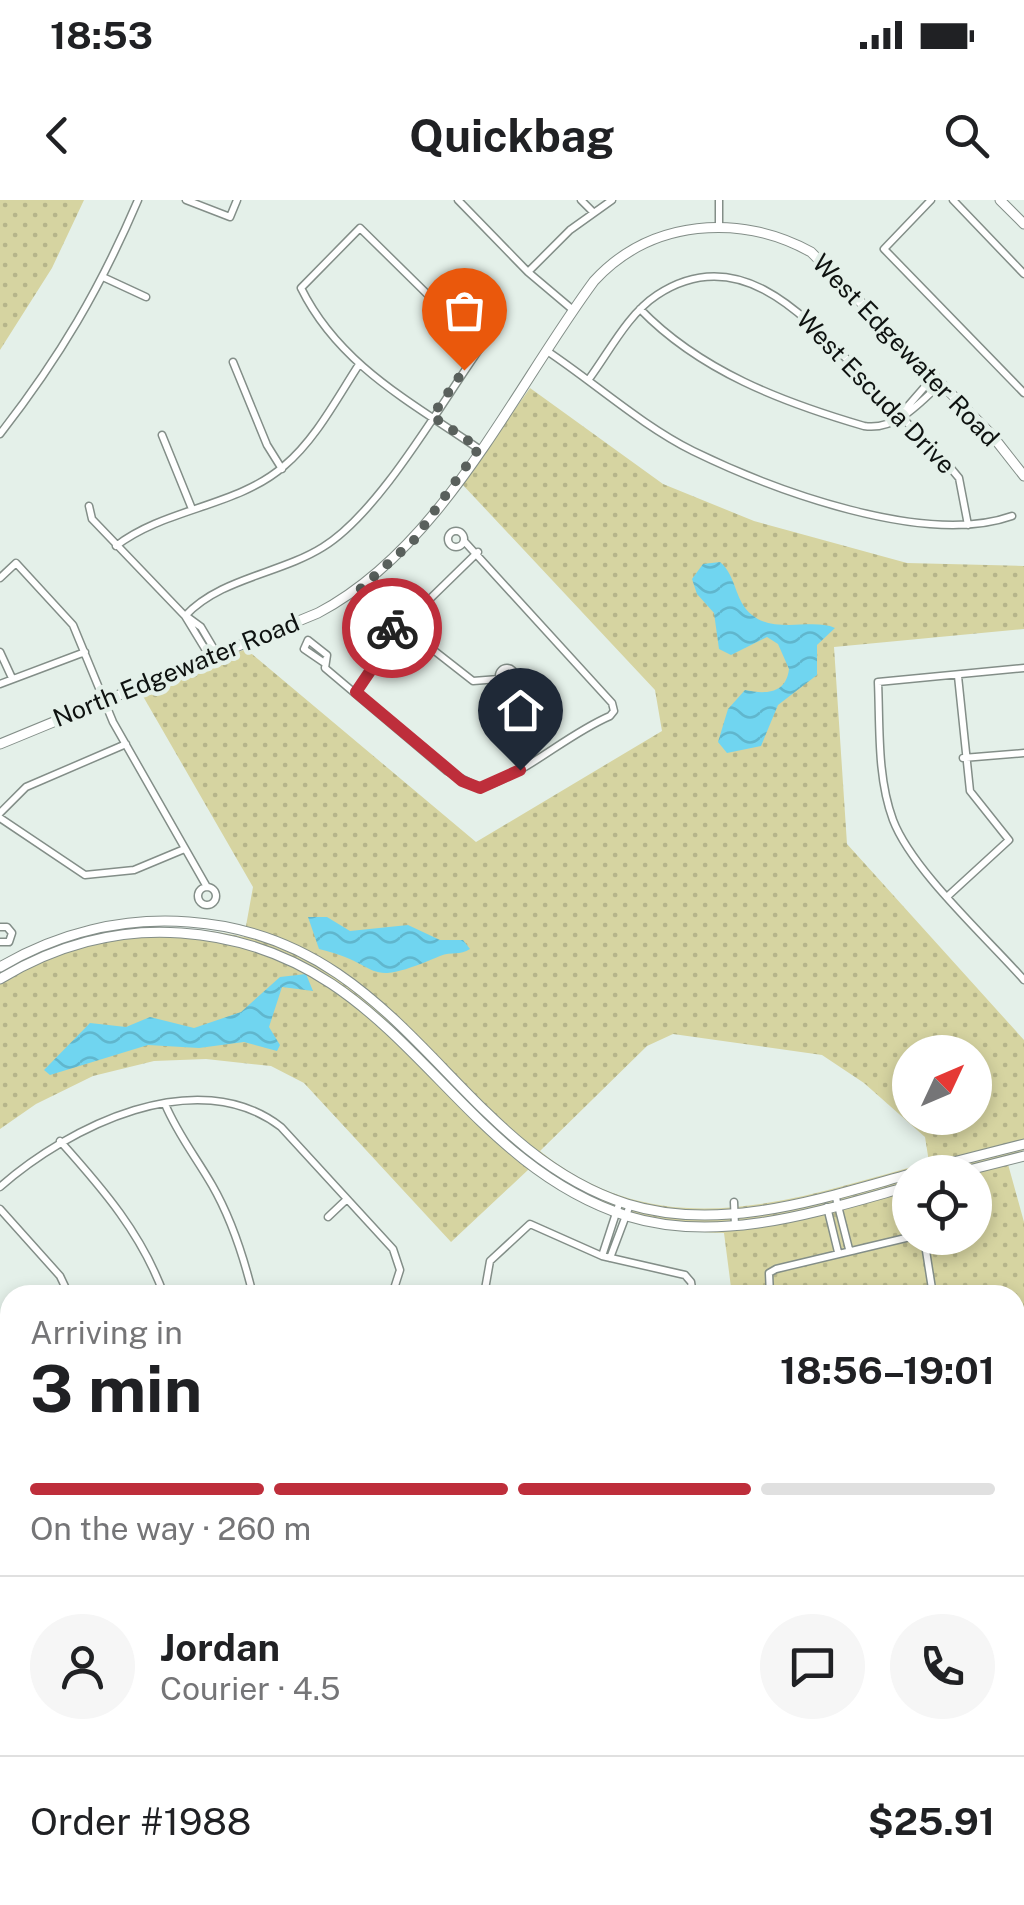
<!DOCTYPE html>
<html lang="en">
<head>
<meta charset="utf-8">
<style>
	body { margin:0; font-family:"Public Sans",sans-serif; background:#f6f6f6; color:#202124; height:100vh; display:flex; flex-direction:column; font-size:38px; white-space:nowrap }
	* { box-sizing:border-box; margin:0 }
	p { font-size:32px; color:#757577 }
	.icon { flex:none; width:55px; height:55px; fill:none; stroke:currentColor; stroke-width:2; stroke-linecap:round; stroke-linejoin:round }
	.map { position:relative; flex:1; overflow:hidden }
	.side { position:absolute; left:0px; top:1085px; width:1025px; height:620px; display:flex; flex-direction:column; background:#fff; border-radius:30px 30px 0 0; box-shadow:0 5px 15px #0003 }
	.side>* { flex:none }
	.needle { width:65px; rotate:46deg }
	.tools { position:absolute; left:892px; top:835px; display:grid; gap:20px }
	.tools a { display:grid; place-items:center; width:100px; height:100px; border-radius:50%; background:#fff; box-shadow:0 5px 15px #0003; font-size:50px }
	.pin { position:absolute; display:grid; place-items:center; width:85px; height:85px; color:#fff; margin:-102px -42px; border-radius:50% 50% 50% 0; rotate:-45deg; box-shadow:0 0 10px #0007 }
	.pin .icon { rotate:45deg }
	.courier { position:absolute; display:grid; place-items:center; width:100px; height:100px; margin:-50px; border:8px solid #be2e3b; border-radius:50%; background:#fff; color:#222; box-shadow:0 2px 12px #0007 }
	.head em { font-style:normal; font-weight:700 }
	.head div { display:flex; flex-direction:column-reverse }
	.head { display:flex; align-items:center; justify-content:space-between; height:170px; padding:0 30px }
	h1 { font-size:65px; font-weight:700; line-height:75px }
	.bar { display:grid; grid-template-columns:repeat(4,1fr); gap:15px 10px; align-content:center; height:120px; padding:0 30px }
	.bar i { height:12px; border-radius:8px; background:#e0e0e0 }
	.bar .current { background:#be2e3b }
	.bar p { grid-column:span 4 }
	.line { display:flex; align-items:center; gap:25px; padding:0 30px; border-top:2px solid #e0e0e0 }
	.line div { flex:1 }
	.round { display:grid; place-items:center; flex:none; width:105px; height:105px; border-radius:52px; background:#f6f6f6 }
	.status { display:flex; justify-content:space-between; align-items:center; height:70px; padding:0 50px; background:#fff; direction:ltr }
	.status svg { height:28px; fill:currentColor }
	header { display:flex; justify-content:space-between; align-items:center; height:130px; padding:0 30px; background:#fff; font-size:45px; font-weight:700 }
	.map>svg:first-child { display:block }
	.grass { fill:url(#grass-dots); fill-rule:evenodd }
	.water { fill:url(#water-waves) }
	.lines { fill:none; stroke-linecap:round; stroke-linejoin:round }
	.street-casing { stroke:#838e88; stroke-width:9 }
	.secondary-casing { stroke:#838e88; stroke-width:11 }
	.street { stroke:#fff; stroke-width:6 }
	.secondary { stroke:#fff; stroke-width:9 }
	.done { stroke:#59605c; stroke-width:10; stroke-dasharray:0 18 }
	.route { stroke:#be2e3b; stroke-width:12 }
	.labels { text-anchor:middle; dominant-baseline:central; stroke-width:9; stroke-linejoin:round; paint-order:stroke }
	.street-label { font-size:25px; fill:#0e1210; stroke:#e4f0e9 }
</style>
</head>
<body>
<div class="status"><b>18:53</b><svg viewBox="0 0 49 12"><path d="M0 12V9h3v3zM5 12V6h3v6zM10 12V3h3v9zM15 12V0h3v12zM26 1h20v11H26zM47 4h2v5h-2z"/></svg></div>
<header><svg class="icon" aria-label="back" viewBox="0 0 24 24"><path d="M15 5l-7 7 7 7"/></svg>Quickbag<svg class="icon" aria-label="search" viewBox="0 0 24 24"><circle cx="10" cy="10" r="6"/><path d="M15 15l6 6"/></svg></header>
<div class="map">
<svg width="1024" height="1705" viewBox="0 0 1024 1705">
	<defs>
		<pattern id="grass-dots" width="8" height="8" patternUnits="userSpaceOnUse" patternTransform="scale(2.5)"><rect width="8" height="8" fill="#d6d4a1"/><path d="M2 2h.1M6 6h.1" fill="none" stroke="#b6b58a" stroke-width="1.8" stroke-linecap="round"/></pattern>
		<pattern id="water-waves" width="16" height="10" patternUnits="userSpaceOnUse" patternTransform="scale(2.5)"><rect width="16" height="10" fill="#70d5f0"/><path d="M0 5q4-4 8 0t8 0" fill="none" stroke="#60b6cd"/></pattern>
	</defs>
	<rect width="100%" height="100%" fill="#e4f0e9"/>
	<path class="grass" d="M0,0H84L52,68L0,150Z
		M530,188L663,284L754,321L907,363L1024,366V429L834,447L847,644L1024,840V950L1006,957L1024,1022V1361L1015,1348V1095H732L724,1033C652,1031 587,1011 529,969L451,1042L304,883L271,866L206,859L154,861L93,876L36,904L0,929V775C86,736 149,716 244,737L253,687L140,491L246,449L476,642L662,531L655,490L462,284ZM673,834L822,855L864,883L925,937L929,962C795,999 663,1050 540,951L647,846ZM910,852H975V918H910ZM910,972H975V1038H910Z"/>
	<path class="water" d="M720,362C737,376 734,401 752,415C775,434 813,418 835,428L817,445V475L778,505L761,546L727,553L718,542L728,509L745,490C764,494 786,495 789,469L778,444L767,437L731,455L719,449L714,413L697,394L692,379L703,364Z
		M308,717H327L350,731L408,725L440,740H463L470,749C460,756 452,751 440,756C360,790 387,765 319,749Z
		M306,774L313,791L282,787L269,827L280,845L277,851L244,842L199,848L148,845L50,875L44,870L90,823L126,827L150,817L194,828L241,812L280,777Z"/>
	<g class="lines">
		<g class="street-casing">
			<path id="street" d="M186,0L230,17L237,0
				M458,0L528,72L573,110
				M581,0L593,12
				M719,0V26
				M931,0L884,49L1024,193
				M953,0L1024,74
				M528,72L570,30L612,0
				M105,78L146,97
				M640,109C700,171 782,202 864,226C895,231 919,204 941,183
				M547,151C595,183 641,225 693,251C773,290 925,347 1012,316
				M233,162L267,245L282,269
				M589,179C609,152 628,114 657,95C739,41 805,116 858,171C887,201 915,232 944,260L959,278L968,325
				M901,214L935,175
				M0,234C60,157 100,89 138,0
				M162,235L192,309
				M89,306L92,319L185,416L210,457
				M448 339a8 8 0 1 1 16 0a8 8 0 1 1-16 0Z
				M116,346C165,308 237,307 284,266C315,240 336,200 358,166
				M0,378L16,363L73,425L113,522L207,687
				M367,385L398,421V428
				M358,391L391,428L427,445L473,481L499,479
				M185,416C220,378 280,374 323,347C380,312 441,203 481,147L360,28L301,88C339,165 411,202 479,249
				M186,416L201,427L217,454
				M0,452L12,478
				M323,462L304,449L308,440L327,455L325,468L447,571L480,588C528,573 564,536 610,516L614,511L612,503L464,341
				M499 476a8 8 0 1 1 16 0a8 8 0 1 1-16 0Z
				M1024,468L878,482C880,527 877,577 893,620C912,670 986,737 1024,780
				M0,484L85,452
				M356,492L399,429L478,352
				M963,558L1024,553
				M0,613L26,587L126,544
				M0,618L85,675L134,670L182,650
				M198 696a9 9 0 1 1 18 0a9 9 0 1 1-18 0Z
				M949,695L1009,640L970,591L958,476
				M0,727H7L12,733L9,742H0
				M165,904C178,935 196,957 212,985C231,1018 244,1058 253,1095
				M60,941C103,989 142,1034 164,1095
				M0,987C68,927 197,862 281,927L393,1049L400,1070L392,1095
				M835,994L849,1049
				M734,1002L735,1026
				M827,1007L838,1052
				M0,1009L60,1076L69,1095
				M328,1017L347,999
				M924,1038L933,1095
				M602,1056L620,1001
				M610,1058L630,1005
				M484,1095L490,1061L530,1024L602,1056L685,1075L691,1082L693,1095
				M770,1095L769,1073L776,1069L910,1037
				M0,1186L3,1195
				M0,1197L10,1194
				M0,1324L10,1314
				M0,1337L10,1329
				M0,1375L10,1384
				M1015,1427V1433
				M1015,1564L1024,1573
				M0,1665L10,1662
				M267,1695L276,1705
				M459,1695L469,1705
				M757,1695L759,1705
				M856,1695L861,1705
				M996,1695L997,1705
				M413,1705L424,1695
				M529,1705L538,1695"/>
		</g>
		<g class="secondary-casing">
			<path id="secondary" d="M1000,0L1024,24
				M0,544L318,413C442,348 512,192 594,81C651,19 740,13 811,52L991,234L1024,276
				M0,767C58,733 123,717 189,722C404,737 452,948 627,1004C720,1033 820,999 910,974
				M0,779C54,746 117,728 181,733C401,748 444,957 627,1016C720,1045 820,1011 910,986
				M914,972L1024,944
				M961,972L1024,956
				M0,1294L10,1309
				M0,1460L10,1470
				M1015,1507L1024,1499
				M228,1695L238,1705"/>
		</g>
		<use href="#street" class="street"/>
		<use href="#secondary" class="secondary"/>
	</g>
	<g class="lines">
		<path class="done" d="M392,428L358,391L414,340L479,248L432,216L464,170"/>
		<path class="route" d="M392,428L398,430L356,492L462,581L480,588L520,570"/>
	</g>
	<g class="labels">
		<g class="street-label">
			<text transform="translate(906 150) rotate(46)">West Edgewater Road</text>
			<text transform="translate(876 192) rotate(46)">West Escuda Drive</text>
			<text transform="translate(176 470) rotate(-22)">North Edgewater Road</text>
		</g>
	</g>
</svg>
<div class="tools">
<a><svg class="needle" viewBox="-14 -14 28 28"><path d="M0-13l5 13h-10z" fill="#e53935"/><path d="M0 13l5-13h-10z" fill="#757577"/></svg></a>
<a><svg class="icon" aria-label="locate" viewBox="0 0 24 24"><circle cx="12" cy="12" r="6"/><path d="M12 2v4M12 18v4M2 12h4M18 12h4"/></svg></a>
</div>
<div class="pin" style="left:464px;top:170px;background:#ea580c"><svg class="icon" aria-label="bag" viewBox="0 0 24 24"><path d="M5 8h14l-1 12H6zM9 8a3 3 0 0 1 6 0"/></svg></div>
<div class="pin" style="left:520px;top:570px;background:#1f2937"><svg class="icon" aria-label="home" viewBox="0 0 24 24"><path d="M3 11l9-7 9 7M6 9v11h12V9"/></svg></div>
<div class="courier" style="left:392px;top:428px"><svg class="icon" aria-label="bike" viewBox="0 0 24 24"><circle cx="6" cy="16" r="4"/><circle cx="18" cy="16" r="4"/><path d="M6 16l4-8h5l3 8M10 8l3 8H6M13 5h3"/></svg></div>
<section class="side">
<div class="head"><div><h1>3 min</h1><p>Arriving in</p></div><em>18:56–19:01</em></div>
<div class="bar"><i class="current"></i><i class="current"></i><i class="current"></i><i></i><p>On the way · 260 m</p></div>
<div class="line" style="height:180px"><a class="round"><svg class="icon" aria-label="person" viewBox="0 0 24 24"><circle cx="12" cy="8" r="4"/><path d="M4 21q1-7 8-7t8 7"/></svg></a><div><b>Jordan</b><p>Courier · 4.5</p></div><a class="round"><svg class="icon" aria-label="chat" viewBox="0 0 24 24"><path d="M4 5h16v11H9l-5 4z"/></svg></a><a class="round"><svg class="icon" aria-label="phone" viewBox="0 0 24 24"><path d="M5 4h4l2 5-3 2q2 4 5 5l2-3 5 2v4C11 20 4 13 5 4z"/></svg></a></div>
<div class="line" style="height:130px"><div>Order #1988</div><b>$25.91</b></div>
</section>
</div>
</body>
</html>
